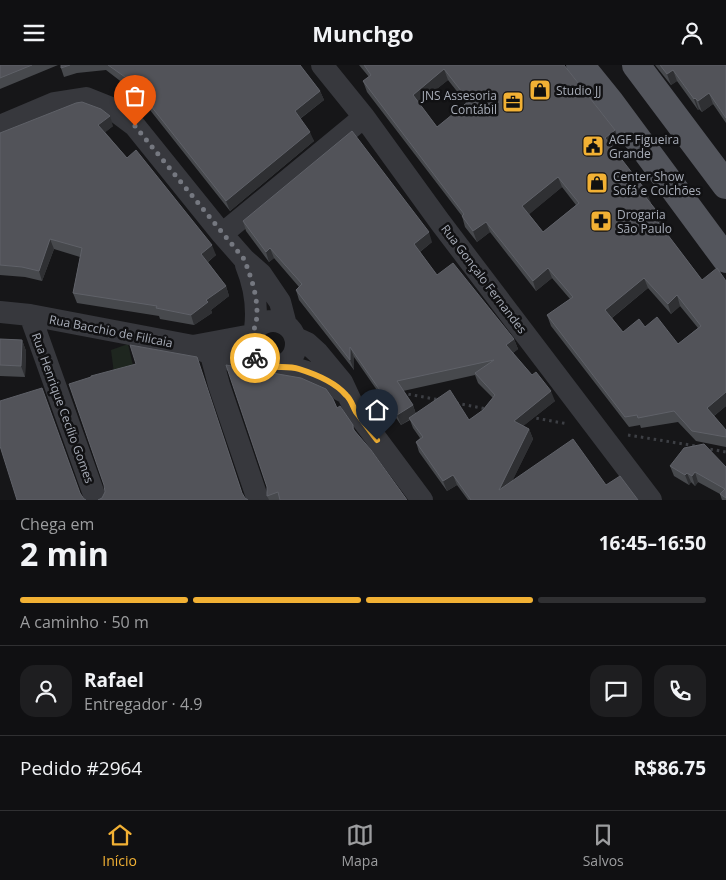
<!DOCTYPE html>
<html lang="pt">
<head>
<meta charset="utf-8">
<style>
	body { margin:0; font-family:"Open Sans",sans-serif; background:#1e1e20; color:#f1f3f6; height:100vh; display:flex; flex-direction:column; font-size:19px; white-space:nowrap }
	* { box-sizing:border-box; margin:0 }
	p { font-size:16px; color:#9c9d9f }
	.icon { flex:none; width:28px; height:28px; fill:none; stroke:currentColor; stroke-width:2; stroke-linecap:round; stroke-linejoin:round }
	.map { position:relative; height:435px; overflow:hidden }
	.side { display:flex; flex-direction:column; background:#101012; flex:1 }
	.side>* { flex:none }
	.pin { position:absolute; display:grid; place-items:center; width:42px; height:42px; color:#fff; margin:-51px -21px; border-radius:50% 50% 50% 0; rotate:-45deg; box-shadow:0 0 5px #0007 }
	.pin .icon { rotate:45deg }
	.courier { position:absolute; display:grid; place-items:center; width:50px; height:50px; margin:-25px; border:4px solid #f2b134; border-radius:50%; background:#fff; color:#222; box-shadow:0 1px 6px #0007 }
	.headline em { font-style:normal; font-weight:700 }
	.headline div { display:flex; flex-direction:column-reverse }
	.headline { display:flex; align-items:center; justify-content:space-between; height:85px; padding:0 20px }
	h1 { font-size:32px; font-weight:700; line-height:38px }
	.bar { display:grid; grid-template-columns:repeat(4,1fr); gap:8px 5px; align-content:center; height:60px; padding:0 20px }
	.bar i { height:6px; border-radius:4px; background:#303032 }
	.bar .selected { background:#f2b134 }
	.bar p { grid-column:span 4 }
	.line { display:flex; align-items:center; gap:12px; padding:0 20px; border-top:1px solid #303032 }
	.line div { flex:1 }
	.round { display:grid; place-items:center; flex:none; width:52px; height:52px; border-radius:15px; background:#1e1e20 }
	header { display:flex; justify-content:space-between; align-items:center; height:65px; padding:0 20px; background:#101012; font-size:22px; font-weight:700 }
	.tabs { display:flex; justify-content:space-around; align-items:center; height:70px; border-top:1px solid #303032; background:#101012; font-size:14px; color:#9c9d9f }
	.tabs a { display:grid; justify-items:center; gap:2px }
	.tabs .selected { color:#f2b134 }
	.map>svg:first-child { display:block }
	.green { fill:#1e261f }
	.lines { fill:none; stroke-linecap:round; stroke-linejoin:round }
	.path { stroke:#3d3f44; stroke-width:3; stroke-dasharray:2.5 4; stroke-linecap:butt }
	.street { stroke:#37383d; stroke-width:22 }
	.primary { stroke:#53555c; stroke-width:28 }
	.wall { fill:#47494d; fill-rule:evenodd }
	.shaded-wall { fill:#2f3033 }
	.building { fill:#525359; stroke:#5f6168; fill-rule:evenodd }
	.done { stroke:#757880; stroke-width:5; stroke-dasharray:0 9 }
	.route { stroke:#f2b134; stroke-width:6 }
	.labels { text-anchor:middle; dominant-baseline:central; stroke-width:5; stroke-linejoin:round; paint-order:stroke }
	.poi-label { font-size:12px; fill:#a8adb8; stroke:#111113; text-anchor:start }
	.street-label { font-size:12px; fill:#a8adb8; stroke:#111113 }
</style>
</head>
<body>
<header><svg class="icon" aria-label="menu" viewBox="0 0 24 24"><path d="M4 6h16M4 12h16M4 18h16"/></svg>Munchgo<svg class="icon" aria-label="person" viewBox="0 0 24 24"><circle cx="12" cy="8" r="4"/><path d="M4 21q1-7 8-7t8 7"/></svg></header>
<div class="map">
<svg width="726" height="435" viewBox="0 0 726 435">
	<rect width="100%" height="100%" fill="#161618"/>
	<path class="green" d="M128,279L135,309L115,316L111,285Z"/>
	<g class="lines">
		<path class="path" d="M402,328L440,335
			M456,338L487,344
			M530,352L568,359
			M628,370L696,381
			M704,383L726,387"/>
		<path class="street" d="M322,0L364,52L440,157L651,435
			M0,61L54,38L86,33L111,43L135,61L222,169L244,194L261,209L280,237L286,260
			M222,169L364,52
			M246,200C255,222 258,241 255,264
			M0,247L30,250L193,281C214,292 235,298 259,298
			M30,250L96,435
			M250 279a23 23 0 1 1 46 0a23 23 0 1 1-46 0Z
			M296,273L307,278L318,288L342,317L355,345L422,435
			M193,281L252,270
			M211,290L219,320L258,435
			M282,301C304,304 324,313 342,326"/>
		<path class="primary" d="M580,0L610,37L726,194
			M636,0L726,120"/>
	</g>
	<path class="wall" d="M0,0H58L0,24Z
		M61,0H300L320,26L324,35L300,54L314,76L230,146L150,45L148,41L128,22L106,5L77,8L64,12L61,3Z
		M359,0H564L615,65L619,76L612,81L651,138H650L659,149L663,160L661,161L702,215L726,341L714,351L726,365V382L696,376L678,357L641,363L640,360L629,362L551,261L547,250L570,234L552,213L536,226L490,167L477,177L465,162L462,151L367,27L363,16L369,12ZM448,15L467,39L437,62L419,38ZM562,122L576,140L543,167L529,149ZM648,223L671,249L680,241L698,263L678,279L645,262L623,267L612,253Z
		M655,0H726V58L713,39L702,47L699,44L698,45L677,16L671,20Z
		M113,61L105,67L127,93L216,190L208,197L226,221L229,231L211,245L212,248L194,260L160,254L159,251L77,238L73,228L80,192L54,184L42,216L25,212L0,210V68Z
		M243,156L432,177L420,187L437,210L514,274L518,284L513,288L532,310L555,336L523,361L529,364L533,374L512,416L606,420L638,435H468L457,420L447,426L419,387L416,377L420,373L413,363L410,355L401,360L354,292V305L299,235L296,225L299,222L274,193L269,197L246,166ZM475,310L478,318L493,333L483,345L469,355L416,349L413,340L403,326Z
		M0,274L22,275L26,286L25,312L0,311Z
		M337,343L353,360L355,366L407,435H269L267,431V422Z
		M670,401L726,402V435H722L720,429L698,417L695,421L691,417L689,420L674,411Z"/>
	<path class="shaded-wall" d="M444,4L448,15L417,40L413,30Z
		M673,5L677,16L671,20L667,9Z
		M320,26L324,35L298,55L295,46Z
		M709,28L713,39L702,47L698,36Z
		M695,33L699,44L698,45L694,34Z
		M110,51L113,61L102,70L98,60Z
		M615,65L619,76L609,84L605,73Z
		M310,67L314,76L230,146L226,136Z
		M558,112L562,122L526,152L522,141Z
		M647,127L651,138L648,141L644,130Z
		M659,149L663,160L658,164L655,153Z
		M486,157L490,167L477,177L473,166Z
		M429,167L432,177L417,189L414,179Z
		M50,174L54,184L42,216L39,206Z
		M212,180L216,190L205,199L201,189Z
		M270,183L274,193L269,197L266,187Z
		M548,203L552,213L536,226L533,216Z
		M644,213L648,223L609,255L605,245Z
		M226,221L229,231L211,245L212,248L194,260L191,250L206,235Z
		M677,230L680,241L671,249L668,239Z
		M514,274L518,284L510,290L506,280Z
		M22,275L26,286L25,312L21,301Z
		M350,282L354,292V305L350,295Z
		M551,326L555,336L517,366L514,356Z
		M726,327V341L711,353L707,343Z
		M413,340L416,350L401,360L397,350Z
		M529,364L533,374L503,435L499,425Z
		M695,407L698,417L695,421L692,411Z
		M687,408L691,417L689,420L685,410Z
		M453,410L457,420L447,426L443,416Z"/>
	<path class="building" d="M0,0H32L0,13Z
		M61,0H70L61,3Z
		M108,0H300L320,26L295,46L310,67L226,136L147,36L148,35L125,12Z
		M364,0H564L615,65L605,73L647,127L644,130L659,149L655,153L702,215L717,203L726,216V327L707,343L726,365V372L692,366L674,346L638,353L637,350L625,352L547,250L573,232L548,203L533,216L486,157L473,166L462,151L464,149L363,16L371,10ZM444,4L469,36L437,62L413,30ZM558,112L579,138L543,167L522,141ZM644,213L668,239L677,230L701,261L678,279L657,252L645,262L639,254L623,267L605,245Z
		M660,0H726V53L709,28L698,36L695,33L694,34L673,5L667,9Z
		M82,37L101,44L110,51L98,60L127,93L136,85L212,180L201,189L226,221L206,235L208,237L191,250L156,243L157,241L73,228L82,183L50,174L39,206L22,202L0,200V68L76,38Z
		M352,66L429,167L414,179L437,210L453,198L514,274L506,280L532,310L536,307L551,326L514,356L529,364L499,425L573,374L606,420L620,411L638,435H471L453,410L443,416L416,377L423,372L409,353L450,325L469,355L483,345L495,330L475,308L494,295L397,316L413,340L397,350L350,282V295L296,225L302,219L270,183L266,187L243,156Z
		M0,274L22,275L21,301L0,300Z
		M130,280L197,292L242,428L245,433L248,435H98L102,433L105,427L104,420L69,319L91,312V311L136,299Z
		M226,300L301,313L326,324L333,334L337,343L340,341L353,360V364L371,385L407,435H280L278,427L267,431V422Z
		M42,323L80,428L84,434L86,435H17L0,381V336Z
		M704,379L726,402V433L720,429L725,424L695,407L692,411L687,408L685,410L670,401L684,383Z"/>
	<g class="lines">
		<path class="done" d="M135,61L244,194C251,212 257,229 257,248C257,265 245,277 255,293"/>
		<path class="route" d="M255,293C268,307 283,299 299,304C315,309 335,317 346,330C351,334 353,342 356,347C363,356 370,366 377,375"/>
	</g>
	<defs>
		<g id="shop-square" transform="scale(1.125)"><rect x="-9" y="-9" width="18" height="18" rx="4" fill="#f2b134" stroke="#111113"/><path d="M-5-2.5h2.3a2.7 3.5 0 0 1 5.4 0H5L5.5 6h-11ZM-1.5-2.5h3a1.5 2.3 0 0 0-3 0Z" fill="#111"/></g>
		<g id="office-square" transform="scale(1.125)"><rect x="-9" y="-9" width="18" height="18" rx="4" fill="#f2b134" stroke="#111113"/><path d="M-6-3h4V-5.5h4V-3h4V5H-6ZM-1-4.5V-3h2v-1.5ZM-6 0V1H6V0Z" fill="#111"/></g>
		<g id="civic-square" transform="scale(1.125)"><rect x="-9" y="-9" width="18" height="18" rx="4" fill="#f2b134" stroke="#111113"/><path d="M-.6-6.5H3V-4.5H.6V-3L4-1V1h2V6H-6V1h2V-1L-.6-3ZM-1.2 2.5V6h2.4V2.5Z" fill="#111"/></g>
		<g id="pharmacy-square" transform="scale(1.125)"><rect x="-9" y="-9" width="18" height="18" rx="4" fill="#f2b134" stroke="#111113"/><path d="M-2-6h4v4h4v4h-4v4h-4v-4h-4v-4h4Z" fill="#111"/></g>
	</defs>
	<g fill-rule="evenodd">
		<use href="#shop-square" x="540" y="25"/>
		<use href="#office-square" x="513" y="37"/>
		<use href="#civic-square" x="593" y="81"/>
		<use href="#shop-square" x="597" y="118"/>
		<use href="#pharmacy-square" x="601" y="156"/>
	</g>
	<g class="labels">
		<g class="poi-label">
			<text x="556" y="25">Studio JJ</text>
			<text x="497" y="30" text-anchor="end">JNS Assesoria<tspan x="497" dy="14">Contábil</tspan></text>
			<text x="609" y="74">AGF Figueira<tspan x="609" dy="14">Grande</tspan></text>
			<text x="613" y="111">Center Show<tspan x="613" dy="14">Sofá e Colchões</tspan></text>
			<text x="617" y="149">Drogaria<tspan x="617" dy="14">São Paulo</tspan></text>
		</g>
		<g class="street-label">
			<text transform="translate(484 214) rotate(53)">Rua Gonçalo Fernandes</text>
			<text transform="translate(111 266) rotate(11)">Rua Bacchio de Filicaia</text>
			<text transform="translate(63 343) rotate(70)">Rua Henrique Cecílio Gomes</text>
		</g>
	</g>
</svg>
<div class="pin" style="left:135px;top:61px;background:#ea580c"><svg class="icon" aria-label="bag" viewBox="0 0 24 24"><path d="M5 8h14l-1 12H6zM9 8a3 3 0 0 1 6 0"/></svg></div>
<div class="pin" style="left:377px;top:375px;background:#1f2937"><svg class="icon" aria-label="home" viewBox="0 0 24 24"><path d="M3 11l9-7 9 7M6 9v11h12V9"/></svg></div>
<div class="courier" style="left:255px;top:293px"><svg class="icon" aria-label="bike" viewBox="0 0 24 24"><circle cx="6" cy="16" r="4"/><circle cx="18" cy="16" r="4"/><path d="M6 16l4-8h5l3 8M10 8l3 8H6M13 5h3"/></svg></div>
</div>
<section class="side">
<div class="headline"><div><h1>2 min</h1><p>Chega em</p></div><em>16:45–16:50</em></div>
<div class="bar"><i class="selected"></i><i class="selected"></i><i class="selected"></i><i></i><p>A caminho · 50 m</p></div>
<div class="line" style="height:90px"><a class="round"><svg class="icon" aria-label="person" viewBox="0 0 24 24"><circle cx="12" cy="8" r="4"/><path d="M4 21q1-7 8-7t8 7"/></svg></a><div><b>Rafael</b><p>Entregador · 4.9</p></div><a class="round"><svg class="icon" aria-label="chat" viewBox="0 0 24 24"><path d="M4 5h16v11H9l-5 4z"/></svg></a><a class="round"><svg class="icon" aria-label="phone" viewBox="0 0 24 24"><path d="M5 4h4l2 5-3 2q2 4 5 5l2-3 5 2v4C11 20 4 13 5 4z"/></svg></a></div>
<div class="line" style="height:65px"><div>Pedido #2964</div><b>R$86.75</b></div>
</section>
<nav class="tabs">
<a class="selected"><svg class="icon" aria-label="home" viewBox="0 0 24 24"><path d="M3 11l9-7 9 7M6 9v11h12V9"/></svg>Início</a>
<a><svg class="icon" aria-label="map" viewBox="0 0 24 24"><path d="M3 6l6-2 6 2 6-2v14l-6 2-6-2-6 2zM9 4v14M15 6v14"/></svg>Mapa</a>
<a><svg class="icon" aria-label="saved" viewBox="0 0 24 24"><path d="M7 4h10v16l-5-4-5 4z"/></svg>Salvos</a>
</nav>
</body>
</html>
